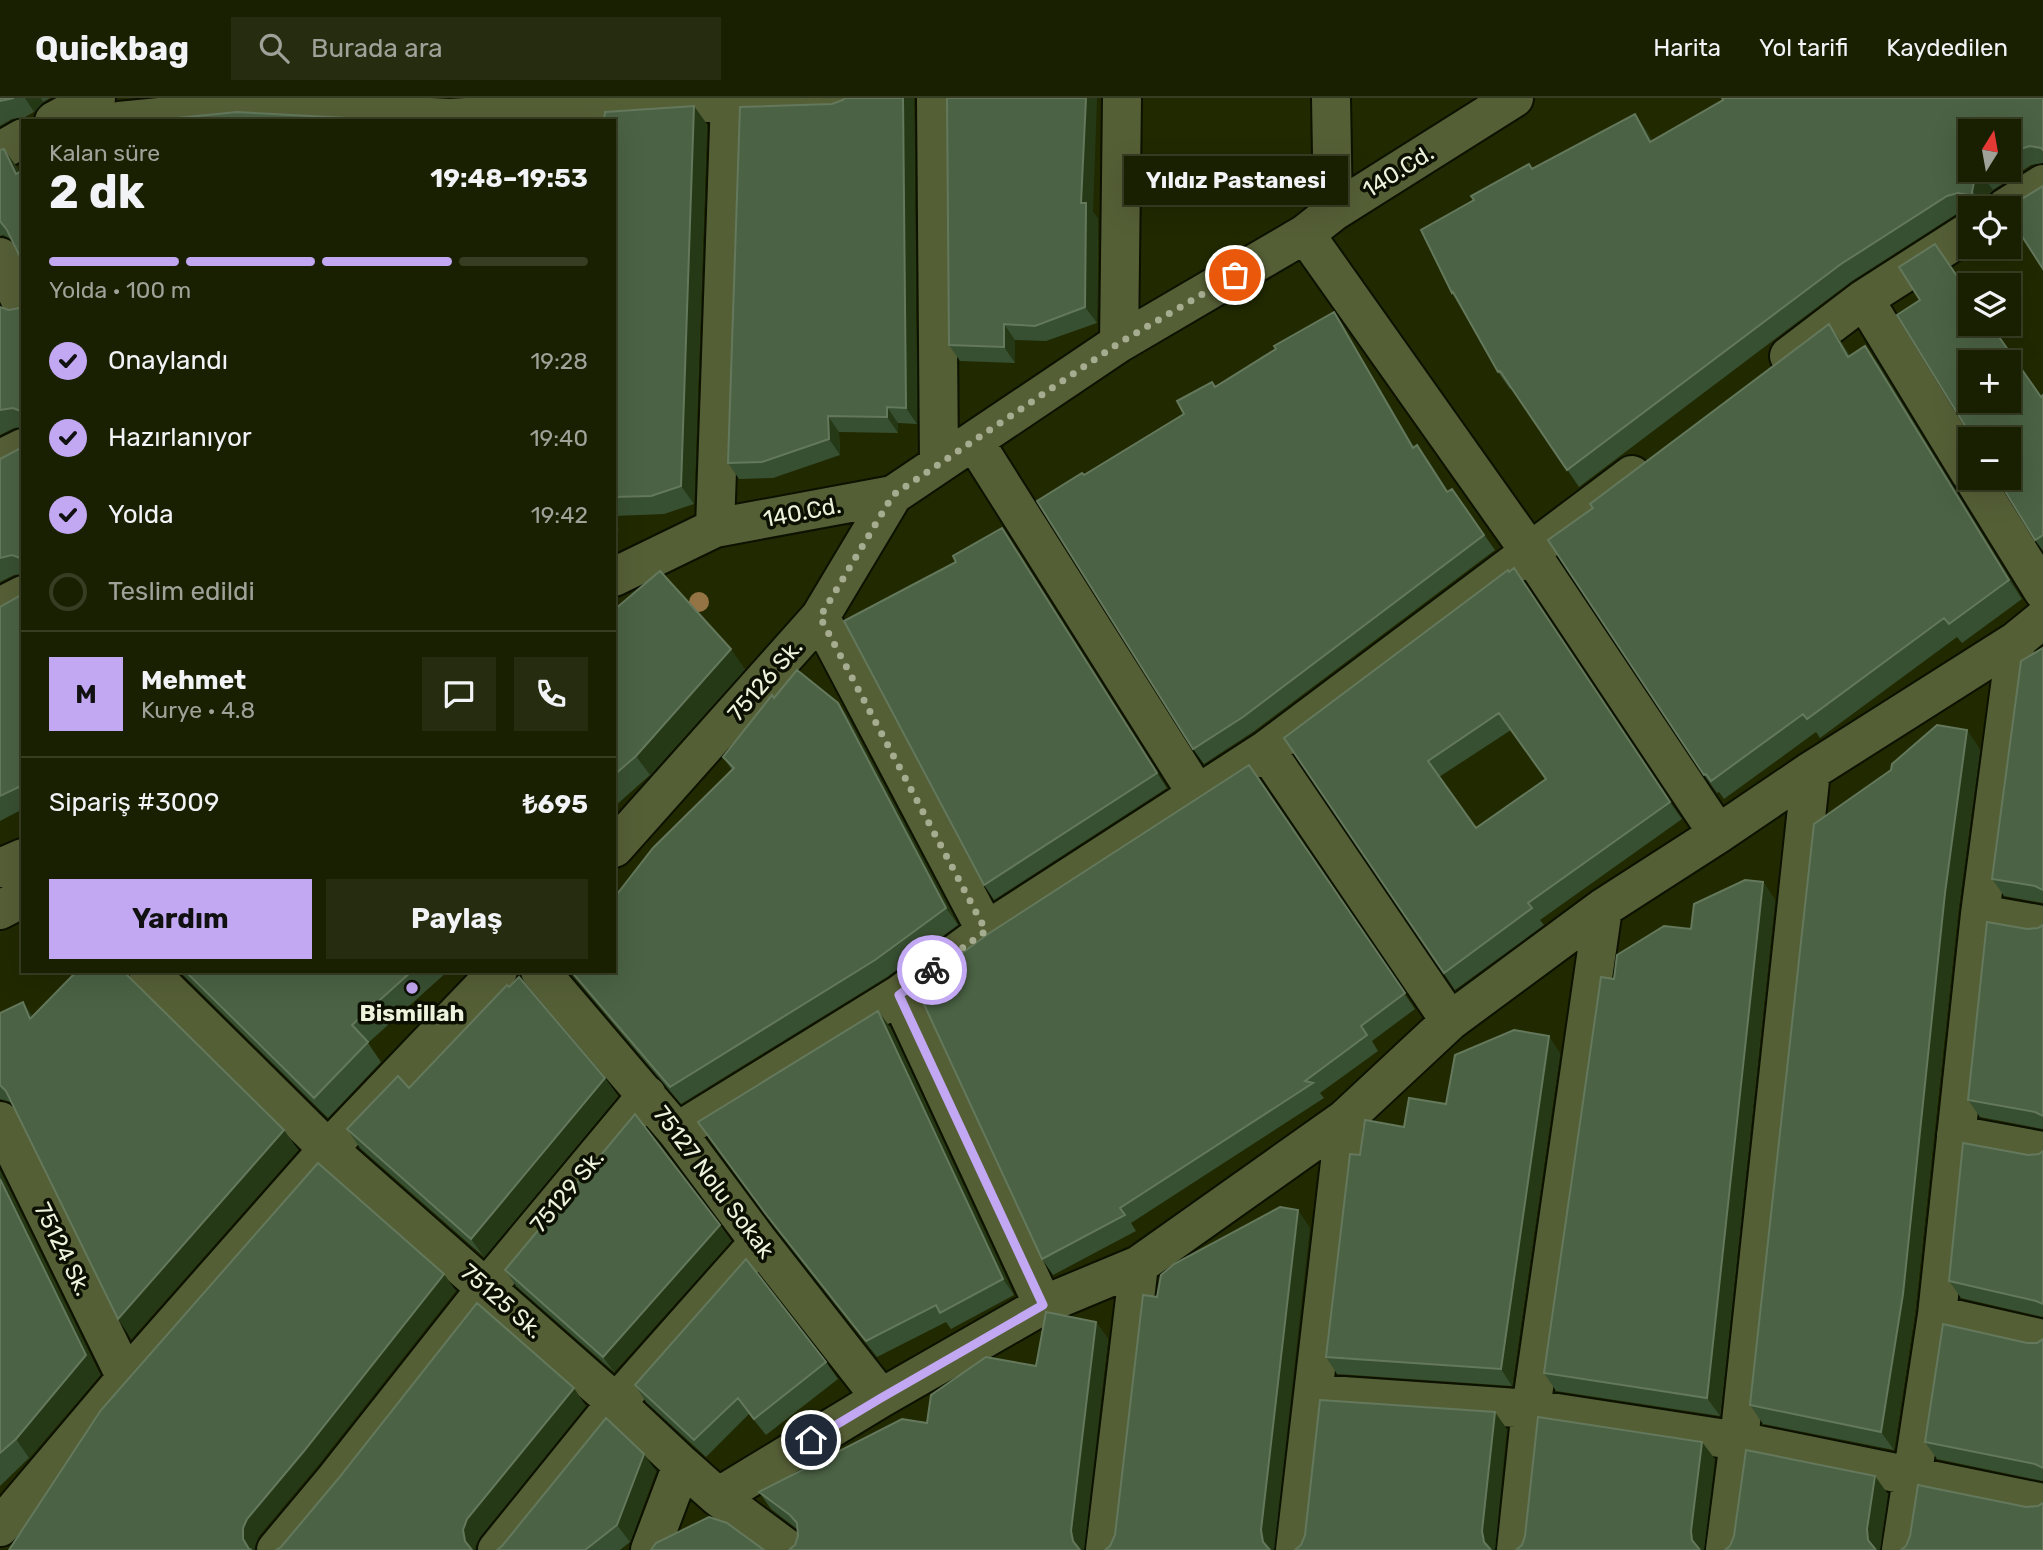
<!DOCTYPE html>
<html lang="tr">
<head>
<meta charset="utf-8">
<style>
	body { margin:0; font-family:Rubik,sans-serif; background:#262c10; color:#f1f3f6; height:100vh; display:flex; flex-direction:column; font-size:26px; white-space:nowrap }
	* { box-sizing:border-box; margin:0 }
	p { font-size:23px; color:#9fa299 }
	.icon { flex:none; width:38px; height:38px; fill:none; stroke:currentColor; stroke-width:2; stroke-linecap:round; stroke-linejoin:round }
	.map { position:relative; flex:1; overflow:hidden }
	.details { position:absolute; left:21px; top:21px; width:595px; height:854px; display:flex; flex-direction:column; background:#191f01; border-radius:0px; box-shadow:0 7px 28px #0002,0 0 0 2px #373d23 }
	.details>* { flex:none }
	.needle { width:46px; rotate:11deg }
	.controls { position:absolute; left:1958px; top:21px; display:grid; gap:14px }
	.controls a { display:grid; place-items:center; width:63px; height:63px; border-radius:0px; background:#191f01; box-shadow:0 7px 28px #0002,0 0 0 2px #373d23; font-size:35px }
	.pin { position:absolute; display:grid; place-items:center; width:60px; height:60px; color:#fff; margin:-30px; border:4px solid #fff; border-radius:50%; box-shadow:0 2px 7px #0007 }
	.courier { position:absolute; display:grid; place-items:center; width:70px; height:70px; margin:-35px; border:5px solid #c2a8f2; border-radius:50%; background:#fff; color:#222; box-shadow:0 2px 9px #0007 }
	.bubble { position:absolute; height:49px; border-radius:0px; background:#191f01; box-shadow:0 7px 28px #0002,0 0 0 2px #373d23; font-size:23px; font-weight:700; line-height:49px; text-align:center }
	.summary em { font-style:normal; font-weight:700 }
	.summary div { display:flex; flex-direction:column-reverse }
	.summary { display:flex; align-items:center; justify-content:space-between; height:119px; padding:0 28px }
	h1 { font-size:46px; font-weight:700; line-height:52px }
	.bar { display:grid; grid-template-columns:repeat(4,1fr); gap:10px 7px; align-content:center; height:84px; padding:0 28px }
	.bar i { height:9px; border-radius:5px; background:#373d23 }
	.bar .active { background:#c2a8f2 }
	.bar p { grid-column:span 4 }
	.line { display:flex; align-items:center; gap:18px; padding:0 28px; border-top:2px solid #373d23 }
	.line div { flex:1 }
	.round { display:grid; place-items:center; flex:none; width:74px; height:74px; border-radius:0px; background:#262c10 }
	ol { padding:0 28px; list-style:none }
	li { display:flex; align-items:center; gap:21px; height:77px }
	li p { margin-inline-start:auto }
	li .icon { padding:7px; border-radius:50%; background:#c2a8f2; color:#111; stroke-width:4 }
	li:last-child { color:#9fa299 }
	li i { width:38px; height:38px; border:4px solid #373d23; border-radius:50% }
	.button { display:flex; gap:14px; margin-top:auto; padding:14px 28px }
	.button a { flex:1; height:80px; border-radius:0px; background:#c2a8f2; color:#111; font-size:28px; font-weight:700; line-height:80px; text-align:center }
	.button a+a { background:#262c10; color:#f1f3f6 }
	header { display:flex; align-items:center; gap:42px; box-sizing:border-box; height:98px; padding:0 35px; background:#191f01; border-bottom:2px solid #373d23 }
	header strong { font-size:33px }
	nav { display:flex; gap:38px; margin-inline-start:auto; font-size:24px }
	.search { width:490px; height:63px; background:#262c10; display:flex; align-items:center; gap:18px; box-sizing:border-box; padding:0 24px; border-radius:0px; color:#9fa299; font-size:26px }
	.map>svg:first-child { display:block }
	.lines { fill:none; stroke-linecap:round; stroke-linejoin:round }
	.minor-casing { stroke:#0c1100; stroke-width:42 }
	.minor { stroke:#555f36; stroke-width:38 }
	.tree { fill:#947444 }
	.wall { fill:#385032; fill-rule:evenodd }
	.shaded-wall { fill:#263917 }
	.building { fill:#4b6244; stroke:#64785c; stroke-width:2; fill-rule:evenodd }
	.done { stroke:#a5ac8f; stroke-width:7; stroke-dasharray:0 12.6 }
	.route { stroke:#c2a8f2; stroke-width:9 }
	.poi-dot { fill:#c2a8f2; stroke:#0c1002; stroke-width:2.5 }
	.labels { text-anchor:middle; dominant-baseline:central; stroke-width:7; stroke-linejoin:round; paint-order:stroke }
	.street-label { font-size:23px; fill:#ecf2db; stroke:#0c1002 }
	.poi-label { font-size:23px; font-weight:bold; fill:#ecf2db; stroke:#0c1002 }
</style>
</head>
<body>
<header>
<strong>Quickbag</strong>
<div class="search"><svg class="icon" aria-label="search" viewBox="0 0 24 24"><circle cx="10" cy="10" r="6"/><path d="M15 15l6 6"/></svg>Burada ara</div>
<nav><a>Harita</a><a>Yol tarifi</a><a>Kaydedilen</a></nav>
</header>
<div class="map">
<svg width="2043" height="1452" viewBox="0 0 2043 1452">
	<rect width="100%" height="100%" fill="#212901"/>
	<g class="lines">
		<g class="minor-casing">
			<path id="minor" d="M936,0L939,366
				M1331,0L1333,114
				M54,23L96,0
				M119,23L249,10L450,20L730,3L842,0
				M0,53L23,40
				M2005,110L2043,86
				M1305,136L1530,454L1718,736
				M0,159L23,208
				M1864,201L1970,375
				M1119,245L1122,0
				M1789,258L1864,201L1970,133
				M974,343L1197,696
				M0,361L23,350
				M1973,380L2043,493
				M715,430L730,0
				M614,479L715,430L893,397L1119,245L1305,136L1333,114L1514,0
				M0,509L23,497
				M820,519L986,833
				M1266,652L1450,923
				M614,750L820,519L893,397
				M0,770L23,760
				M0,812L23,800
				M1980,816L2043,827
				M148,873L328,1051L616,1305L682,1367L718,1399L881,1300L1043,1207L1139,1167L1345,1021L1450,923L1603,810L1718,736L1811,673L2016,543L2043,521
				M540,873L677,1034L759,1144L881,1300
				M899,897L1043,1207
				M0,1023L126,1280
				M677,1034L899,897L986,833L1266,652L1632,377
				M1956,1037L2043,1053
				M1937,1217L2043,1241
				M1314,1296L1531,1311L1739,1343L2043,1405
				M718,1399L789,1452
				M0,1429L126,1280L328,1051L498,873
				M276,1452L333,1384L487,1189L647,997
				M497,1452L616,1305L759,1144
				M650,1452L682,1367
				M1105,1452L1139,1167
				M1295,1452L1345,1021
				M1516,1452L1531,1311L1603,810
				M1725,1452L1739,1343L1811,673
				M1901,1452L1937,1217L1980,816L2016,543"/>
		</g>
		<use href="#minor" class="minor"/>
	</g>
	<circle class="tree" cx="699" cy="504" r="10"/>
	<path class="wall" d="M0,0H50L43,4L34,14L25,19L12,21L0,28Z
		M914,0L917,326L898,325V335L839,334L840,357L773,380L739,381L728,365L832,6L843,2Z
		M2043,0V65L2031,67L1993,92L1985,100L1983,110H1970V111L1958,115L1852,183L1579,389L1512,290L1510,291L1498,274L1461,209L1452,195L1532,71L1635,16L1652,42ZM2009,33V72H1970Z
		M614,23L707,26L694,406L664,416L614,418Z
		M4,51L19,74L11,141L3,137L0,138V52Z
		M1093,114L1098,121L1097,225L1046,243L1015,242V265L960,263L949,247Z
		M23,207V329L14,330L0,337V209L9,212L19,210Z
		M1334,214L1344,230L1414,349L1428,362L1448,393L1452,391L1495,452L1253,634L1204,666L1193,651L1084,377L1184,316L1215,289Z
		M1842,245L1850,258L1865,248L1878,266L2022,501L1962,545L1957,539L1820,640L1816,634L1724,701L1719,694L1717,695L1704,677Z
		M2043,297V453L2035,442L2041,299Z
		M23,349V476L14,477L0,484V361Z
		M614,426L619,432L614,433Z
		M1002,430L1167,690L994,802L984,787L956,464Z
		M1508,472L1682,721L1540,822L1544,827L1455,892L1284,640ZM1511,632L1546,681L1476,730L1439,679Z
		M23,496V711L0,723V509Z
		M614,512L745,571L650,677L614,709Z
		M2043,550V805L2004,798L1992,781Z
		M774,600L838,605L849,621L958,827L887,879L681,1006L569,873H614L732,672L723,659Z
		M1980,651L1958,814L1915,1214L1894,1352L1763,1326L1750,1307Z
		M1249,667L1415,911L1372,943L1378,953L1320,995L1324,1000L1131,1125L1136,1133L1053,1177L1042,1161Z
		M1763,784L1775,802L1720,1318L1556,1293L1544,1275L1614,881Z
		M2043,827V1031L1980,1019L1968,1002L2027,831L2038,830Z
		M77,873H127V877L284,1032L298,1052L131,1241L11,1004L0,1001V915L33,918Z
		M179,873H448L368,945L381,964L328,1020Z
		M509,889L605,980L618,998L484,1159L360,1050L347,1031L409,990Z
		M878,913L890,929L1014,1197L951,1231L946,1224L877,1259L776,1131L698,1024Z
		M1560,955L1512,1288L1337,1276L1326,1259L1360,1057L1404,1029L1446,1006Z
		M2043,1053V1219L1961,1200L1949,1183L2028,1057L2039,1056Z
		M0,1073L100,1277L29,1360L0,1388Z
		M720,1127L731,1143L614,1274L516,1188L505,1172Z
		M1096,1224L1108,1241L1083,1450L795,1447L798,1438L797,1431L771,1411L759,1394L927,1325L1036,1268Z
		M2043,1241V1383L1937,1361L1925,1344L2027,1245H2037Z
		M826,1264L838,1281L766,1337L749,1316L706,1359L646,1304L635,1287Z
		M656,1373L630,1444L620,1452H497Z"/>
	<path class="shaded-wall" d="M25,0H41L43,4L34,14Z
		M903,0H914L917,326L906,310Z
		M1086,0H1097L1093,114L1098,121L1097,225L1085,209L1081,105Z
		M694,8L707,26L694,406L681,388Z
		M1635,16L1647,33L1662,60L1650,44Z
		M4,51L17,69L23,81L16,76Z
		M1981,75L1993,92L1985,100L1983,110H1980L1974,102L1972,94L1974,84Z
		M1334,214L1344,230L1423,365L1413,350Z
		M1004,226L1015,242V265L1004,249Z
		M1829,226L1842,245L1861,278L1848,259Z
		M1865,248L1878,266L2022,501L2009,482Z
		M887,309L898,325V335L887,319Z
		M828,318L839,334L840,357L829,341Z
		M1002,430L1012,445L1167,690L1157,675Z
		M731,551L745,571L650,677L636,658Z
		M838,605L849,621L958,827L946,810Z
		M1967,632L1980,651L1958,814L1915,1214L1894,1352L1881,1334L1945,795Z
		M1763,784L1775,802L1720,1318L1707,1300Z
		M23,904L37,924L30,921Z
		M878,913L890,929L1014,1197L1003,1181Z
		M1549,938L1560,955L1512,1288L1501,1271Z
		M605,980L618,998L484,1159L471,1141Z
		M284,1032L298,1052L131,1241L118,1221Z
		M0,1073L100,1277L29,1360L16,1341Z
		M1298,1112L1310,1130L1274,1452H1269L1263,1444L1261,1432Z
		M720,1127L731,1143L614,1274L603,1259Z
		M444,1176L456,1193L316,1370L259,1438L255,1448V1452H250L243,1441V1430L247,1421Z
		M1096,1224L1108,1241L1084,1452H1079L1073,1443L1071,1433Z
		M574,1290L586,1308L480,1439L475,1449L476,1452H471L465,1443L463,1432L467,1421Z
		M1495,1314L1507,1331L1495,1452H1490L1484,1444L1482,1433Z
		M1702,1344L1715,1361L1704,1452H1699L1692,1442L1691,1433Z
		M644,1356L656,1373L630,1444L617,1427Z
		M1875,1378L1888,1396L1880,1452H1875L1868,1442L1867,1431Z"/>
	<path class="building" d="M0,0H14L0,3Z
		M845,0H903L906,310L887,309V319L828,318L829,341L762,364L728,365L740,9L832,6L843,2Z
		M947,0H1086L1081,105H1086L1085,209L1035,228L1004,226V249L949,247Z
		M1722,0H2043V52L2041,50L2030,48L2020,51L2009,58V33H1970V72H1987L1981,75L1974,84L1972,94L1974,102L1968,97L1958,95L1947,98L1841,166L1567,372L1500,273L1498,274L1453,194L1452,195L1421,132L1474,102L1471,98L1529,66L1532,71L1635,16L1650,44L1723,2Z
		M694,8L681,388L651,398L614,399V23H604L605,14Z
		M237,14L404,23H147Z
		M4,51L16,76L23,72V165L7,132L0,123V52Z
		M2043,88V171L2009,118V110H2007Z
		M1935,146L1970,197V226H1990L2041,299L2043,297V437L2035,442L1997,380H2009V341H1973L1897,217L1920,202L1899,169ZM1970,264H2009V303H1970Z
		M23,207V314L13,310L0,312V209L9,212L19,210Z
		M1334,214L1413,350L1417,347L1447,394L1452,391L1484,437L1243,619L1193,651L1037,403L1082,375L1084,377L1184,316L1177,303L1212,284L1215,289L1276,251L1274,248Z
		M1829,226L1848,259L1865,248L2009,482L1949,526L1944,520L1807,621L1803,616L1711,683L1706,676L1704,677L1548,442L1593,410L1590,406Z
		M23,349V461L12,457L0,460V361Z
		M1002,430L1157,675L984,787L844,523L956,464L953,458Z
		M1514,470L1670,704L1528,805L1532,810L1444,875L1284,640L1508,472L1509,474ZM1499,615L1546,681L1476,730L1428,663Z
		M660,473L731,551L636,658L614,677V512Z
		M23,496V687L0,698V509Z
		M2043,550V792L2035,788L1992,781L2021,563Z
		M797,572L838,605L946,810L875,862L670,989L571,873H614V800L653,750L734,670L723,659L772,597L774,600Z
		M1937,627L1967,632L1945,795L1903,1196L1881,1334L1750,1307L1814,726L1891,672L1892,666Z
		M1249,667L1405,895L1361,928L1367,937L1305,983L1313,985L1120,1110L1125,1117L1042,1161L916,889L988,836Z
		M1745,782L1763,784L1707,1300L1544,1275L1601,879L1614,881L1617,857L1664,828L1691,831L1694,806Z
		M1987,824L2027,831L2038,830L2043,827V1018L2035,1014L1968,1002Z
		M77,873H123L284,1032L118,1221L6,993L0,987V915L23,904L30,921Z
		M185,873H412L352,927L368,944L314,1000Z
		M519,879L605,980L471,1141L347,1031L398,978L409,990L507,887L509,889Z
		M878,913L1003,1181L940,1215L936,1207L866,1243L765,1115L698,1024Z
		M1514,932L1549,938L1501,1271L1326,1259L1350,1056L1360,1057L1365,1022L1404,1029L1409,1000L1446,1006L1455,957Z
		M635,1016L720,1127L603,1259L505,1172Z
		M1963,1045L2028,1057L2039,1056L2043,1053V1206L2036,1203L1949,1183Z
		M318,1065L444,1176L304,1353L247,1421L243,1430V1441L249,1451L252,1452H9L101,1312Z
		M0,1081L86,1257L16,1341L0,1355Z
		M1280,1109L1298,1112L1261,1432L1263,1444L1270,1452H1105L1110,1448L1115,1437L1143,1197L1157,1199L1161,1177L1174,1166Z
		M746,1161L826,1264L754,1321L738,1300L694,1342L635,1287Z
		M477,1205L574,1290L467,1421L463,1432L465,1443L472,1452H276L281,1449L338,1381Z
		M1046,1214L1096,1224L1071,1433L1073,1443L1080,1452H789L795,1447L798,1438L797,1425L790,1417L759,1394L902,1321L927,1325L931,1297L986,1259L1036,1268Z
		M1943,1226L2027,1245H2037L2043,1241V1370L2035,1366L1925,1344Z
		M1320,1302L1495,1314L1482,1433L1484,1444L1491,1452H1295L1301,1447L1305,1437Z
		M1538,1319L1702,1344L1691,1433L1692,1442L1700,1452H1516L1522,1447L1525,1438Z
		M606,1320L644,1356L617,1427L585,1452H497L502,1448Z
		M1746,1352L1875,1378L1867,1431L1868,1442L1876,1452H1725L1730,1448L1734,1438Z
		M1918,1387L2026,1409L2038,1408L2043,1405V1452H1901L1906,1448L1910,1438Z
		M709,1419L727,1425L764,1452H651L656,1445Z"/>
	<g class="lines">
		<path class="done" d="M932,872L986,833L820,519L893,397L1119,245L1235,177"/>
		<path class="route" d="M811,1342L881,1300L1043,1207L899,897L932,872"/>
	</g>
	<circle class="poi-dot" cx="412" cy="890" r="7"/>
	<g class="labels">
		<g class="street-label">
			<text transform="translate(1398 73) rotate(-32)">140.Cd.</text>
			<text transform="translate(802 414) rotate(-11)">140.Cd.</text>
			<text transform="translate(765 582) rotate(-49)">75126 Sk.</text>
			<text transform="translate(714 1084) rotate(53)">75127 Nolu Sokak</text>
			<text transform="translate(567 1093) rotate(-50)">75129 Sk.</text>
			<text transform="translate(63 1151) rotate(64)">75124 Sk.</text>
			<text transform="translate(502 1203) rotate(41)">75125 Sk.</text>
		</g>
		<g class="poi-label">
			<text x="412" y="915">Bismillah</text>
		</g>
	</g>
</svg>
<div class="controls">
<a><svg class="needle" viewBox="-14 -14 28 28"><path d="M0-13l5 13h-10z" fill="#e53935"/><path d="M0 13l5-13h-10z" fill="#9fa299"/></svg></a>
<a><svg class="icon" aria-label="locate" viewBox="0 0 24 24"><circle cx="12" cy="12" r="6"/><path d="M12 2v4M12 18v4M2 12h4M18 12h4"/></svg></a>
<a><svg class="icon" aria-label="layers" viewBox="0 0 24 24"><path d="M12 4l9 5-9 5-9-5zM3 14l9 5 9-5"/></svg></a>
<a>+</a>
<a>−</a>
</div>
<div class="pin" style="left:1235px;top:177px;background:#ea580c"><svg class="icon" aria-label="bag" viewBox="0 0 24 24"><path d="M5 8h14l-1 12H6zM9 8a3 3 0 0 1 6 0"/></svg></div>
<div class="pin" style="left:811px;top:1342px;background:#1f2937"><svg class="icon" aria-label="home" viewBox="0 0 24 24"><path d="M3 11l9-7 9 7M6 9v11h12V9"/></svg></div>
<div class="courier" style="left:932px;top:872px"><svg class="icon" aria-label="bike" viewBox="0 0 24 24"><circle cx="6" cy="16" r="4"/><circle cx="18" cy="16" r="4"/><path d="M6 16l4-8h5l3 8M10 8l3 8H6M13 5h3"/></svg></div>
<div class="bubble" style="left:1124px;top:58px;width:224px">Yıldız Pastanesi</div>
<section class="details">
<div class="summary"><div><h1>2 dk</h1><p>Kalan süre</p></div><em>19:48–19:53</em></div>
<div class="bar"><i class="active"></i><i class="active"></i><i class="active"></i><i></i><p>Yolda · 100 m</p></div>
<ol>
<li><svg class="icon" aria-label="check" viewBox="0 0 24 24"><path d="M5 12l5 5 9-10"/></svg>Onaylandı<p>19:28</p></li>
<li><svg class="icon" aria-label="check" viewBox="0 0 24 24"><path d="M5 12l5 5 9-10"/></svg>Hazırlanıyor<p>19:40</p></li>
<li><svg class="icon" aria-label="check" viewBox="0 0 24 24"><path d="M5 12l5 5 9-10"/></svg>Yolda<p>19:42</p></li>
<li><i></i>Teslim edildi</li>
</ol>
<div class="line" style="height:126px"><b class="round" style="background:#c2a8f2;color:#111">M</b><div><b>Mehmet</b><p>Kurye · 4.8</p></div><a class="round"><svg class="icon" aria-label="chat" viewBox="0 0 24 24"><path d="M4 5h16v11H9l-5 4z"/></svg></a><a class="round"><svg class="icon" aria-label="phone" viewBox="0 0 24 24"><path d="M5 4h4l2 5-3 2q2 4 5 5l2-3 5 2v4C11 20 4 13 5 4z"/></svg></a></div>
<div class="line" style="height:91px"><div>Sipariş #3009</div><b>₺695</b></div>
<div class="button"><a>Yardım</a><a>Paylaş</a></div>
</section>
</div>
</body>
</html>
